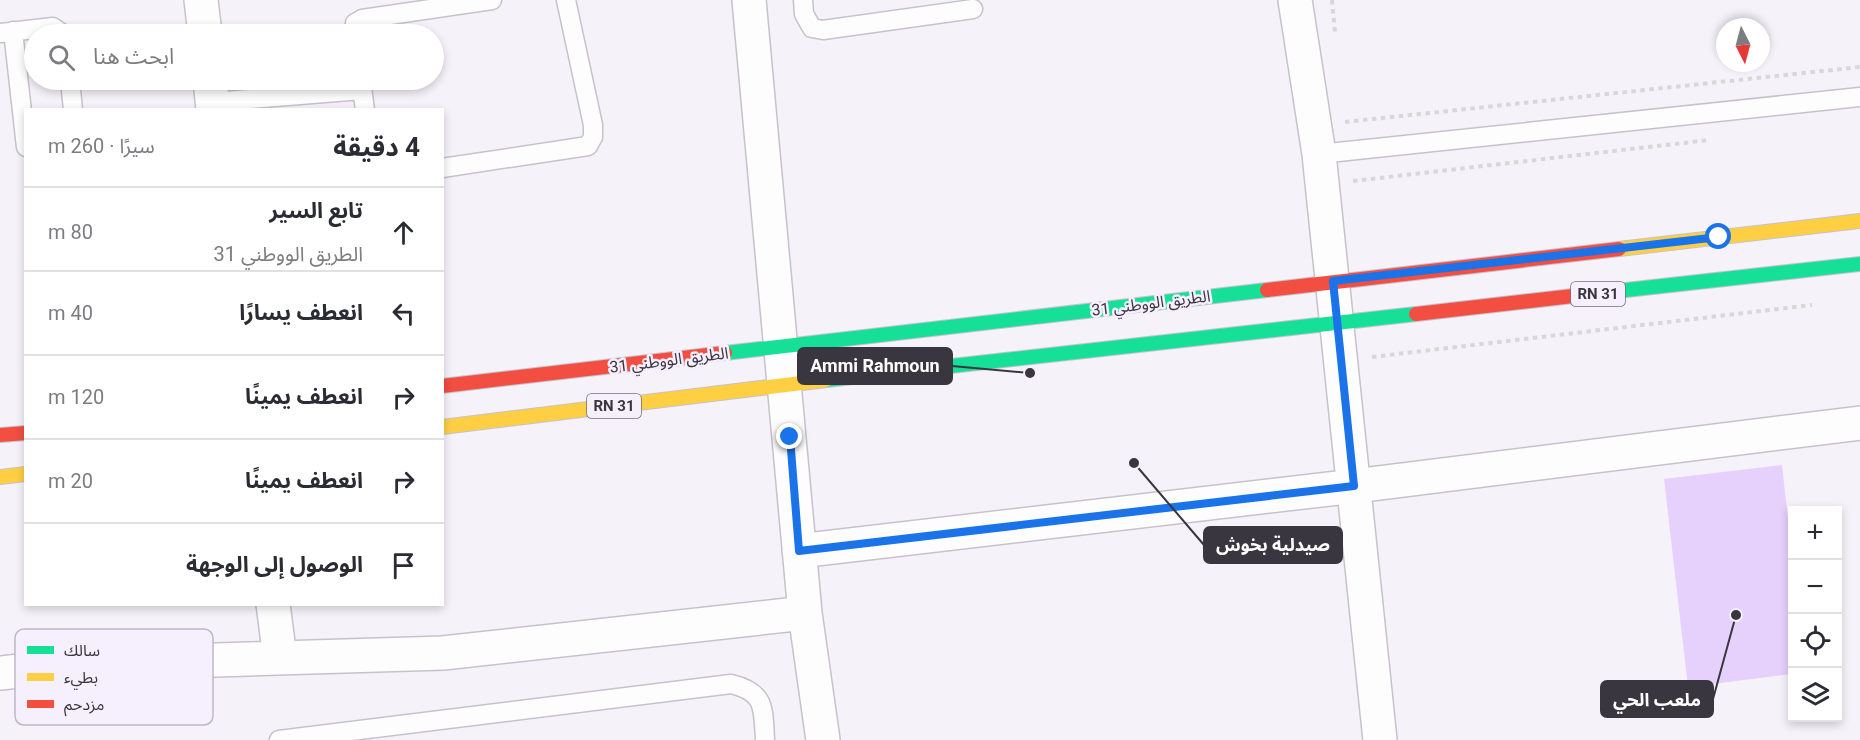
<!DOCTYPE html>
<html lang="ar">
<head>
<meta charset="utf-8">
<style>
	body { margin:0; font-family:Roboto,"Noto Sans Arabic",sans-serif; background:#f2f2f3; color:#2b2b33; direction:rtl }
	.controls { position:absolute; right:18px; bottom:18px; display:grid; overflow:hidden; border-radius:0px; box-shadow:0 3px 9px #0003 }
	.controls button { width:54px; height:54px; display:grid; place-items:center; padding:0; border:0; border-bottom:2px solid #e1e1e2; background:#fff; color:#2b2b33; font:30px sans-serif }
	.compass { position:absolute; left:1716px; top:18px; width:54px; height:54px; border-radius:50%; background:#fff; box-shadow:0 3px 9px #0003; rotate:174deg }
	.stop { position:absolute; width:18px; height:18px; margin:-14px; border:4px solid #1a73e8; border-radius:50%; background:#fff }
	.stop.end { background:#1a73e8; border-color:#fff; box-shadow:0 2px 6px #0008 }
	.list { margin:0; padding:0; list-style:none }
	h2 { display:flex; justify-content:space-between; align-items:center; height:78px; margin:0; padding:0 24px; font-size:26px }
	h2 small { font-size:20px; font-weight:400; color:#7c7c81 }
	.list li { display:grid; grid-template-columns:39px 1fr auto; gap:18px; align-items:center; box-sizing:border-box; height:84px; padding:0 24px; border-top:2px solid #e1e1e2 }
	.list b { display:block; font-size:22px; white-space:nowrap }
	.list p { margin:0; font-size:20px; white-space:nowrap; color:#7c7c81 }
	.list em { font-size:20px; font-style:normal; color:#7c7c81 }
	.icon { flex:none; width:33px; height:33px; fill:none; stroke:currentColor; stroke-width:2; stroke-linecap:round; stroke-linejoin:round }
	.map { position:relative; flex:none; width:1860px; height:740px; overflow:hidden; direction:ltr }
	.search { position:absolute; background:#fff; box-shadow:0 3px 9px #0003; left:24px; top:24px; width:420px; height:66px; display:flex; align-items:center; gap:15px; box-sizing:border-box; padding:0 21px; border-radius:33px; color:#7c7c81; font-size:22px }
	.panel { position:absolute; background:#fff; box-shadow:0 3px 9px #0003; left:24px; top:108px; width:420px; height:498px; border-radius:0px; direction:rtl }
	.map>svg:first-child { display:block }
</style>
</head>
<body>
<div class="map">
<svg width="1860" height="740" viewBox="0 0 1860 740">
	<rect width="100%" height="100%" fill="#f6f2fa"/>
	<path fill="#e6d0fc" d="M1782 465 1792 555V674L1688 687 1664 479Z"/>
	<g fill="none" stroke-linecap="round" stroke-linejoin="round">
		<defs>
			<path id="lane" d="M803 0 804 14 812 28 823 30 973 9
				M13 31 26 147
				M0 33 53 27 63 34
				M354 34 355 23 362 19 492 0
				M70 80 73 110
				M361 80 365 110
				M212 102 362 90
				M1319 154 1860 97
				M442 168 588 146 593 137V125L566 0
				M279 740 731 684C766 692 763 709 765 740"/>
			<path id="street" d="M201 0 205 34
				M749 0 805 613 823 740
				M1295 0 1319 154 1380 740
				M210 80 213 110
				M799 551 1355 486 1860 423
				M273 604 280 658
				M0 673 55 667 153 662 443 653 805 613"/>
			<path id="fast" d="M1599 293 1860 264
				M725 353 1267 290
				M826 380 1416 314"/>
			<path id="slow" d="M1619 249 1860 221
				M442 427 826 380
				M0 477 26 474"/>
			<path id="jam" d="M1267 290 1619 249
				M1416 314 1599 293
				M442 386 725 353
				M0 435 26 433"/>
		</defs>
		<use href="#lane" stroke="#c6c2cb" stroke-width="21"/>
		<use href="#street" stroke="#c6c2cb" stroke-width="36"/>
		<use href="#fast" stroke="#c6c2cb" stroke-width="16"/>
		<use href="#slow" stroke="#c6c2cb" stroke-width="16"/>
		<use href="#jam" stroke="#c6c2cb" stroke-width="16"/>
		<path stroke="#d8d7da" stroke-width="4" stroke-dasharray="4.5 4.5" stroke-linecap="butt" d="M1332 0 1335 32
			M1345 122 1860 67
			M1353 181 1709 140
			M1372 357 1812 305"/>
		<use href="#lane" stroke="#fefdfe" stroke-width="18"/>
		<use href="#street" stroke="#fefdfe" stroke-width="33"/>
		<use href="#fast" stroke="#16e098" stroke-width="14"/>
		<use href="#slow" stroke="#ffcf43" stroke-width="14"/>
		<use href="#jam" stroke="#f24e42" stroke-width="14"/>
	</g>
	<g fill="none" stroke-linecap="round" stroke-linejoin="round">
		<path stroke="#1a73e8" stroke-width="8" d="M790 437 799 551 1354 486 1333 281 1719 237"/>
	</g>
	<g text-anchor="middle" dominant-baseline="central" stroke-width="5" stroke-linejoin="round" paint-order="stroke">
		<g fill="#f6effe" stroke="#726e78" stroke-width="1.5">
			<rect x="1571" y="282" width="54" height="24" rx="4.5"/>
			<rect x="587" y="394" width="54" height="24" rx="4.5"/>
		</g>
		<g font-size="15" font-weight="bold" fill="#3a363f">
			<text x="1598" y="294">RN 31</text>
			<text x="614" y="406">RN 31</text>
		</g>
		<g font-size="16" fill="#3a363f" stroke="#f6effe">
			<text transform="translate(1151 303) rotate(-7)">الطريق الووطني 31</text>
			<text transform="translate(669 360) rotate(-7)">الطريق الووطني 31</text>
		</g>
	</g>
	<rect x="15" y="629" width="198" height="96" rx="9" fill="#f6effe" stroke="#beb8c5" stroke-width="1.5"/>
	<rect x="27" y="646" width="27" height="8" fill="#16e098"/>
	<rect x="27" y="673" width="27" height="8" fill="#ffcf43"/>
	<rect x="27" y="700" width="27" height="8" fill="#f24e42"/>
	<g font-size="16" fill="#3a363f">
		<text x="64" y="656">سالك</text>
		<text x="64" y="683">بطيء</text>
		<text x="64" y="710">مزدحم</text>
	</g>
	<path fill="none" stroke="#3a363f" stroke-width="2" d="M1030 373L952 366M1134 463L1204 545M1736 615L1713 699"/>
	<g fill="#3a363f" stroke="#f6effe" stroke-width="2">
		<circle cx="1030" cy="373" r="6"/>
		<circle cx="1134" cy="463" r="6"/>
		<circle cx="1736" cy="615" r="6"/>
	</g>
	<g fill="#3a363f" stroke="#3a363f" stroke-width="2">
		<rect x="798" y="348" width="154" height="36" rx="6"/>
		<rect x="1204" y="527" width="138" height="36" rx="6"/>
		<rect x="1601" y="681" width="112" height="36" rx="6"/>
	</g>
	<g font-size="18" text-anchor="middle" font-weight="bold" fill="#fff">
		<text x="875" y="372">Ammi Rahmoun</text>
		<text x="1273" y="551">صيدلية بخوش</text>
		<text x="1657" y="706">ملعب الحي</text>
	</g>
</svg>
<div class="controls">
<button>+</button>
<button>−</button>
<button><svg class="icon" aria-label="locate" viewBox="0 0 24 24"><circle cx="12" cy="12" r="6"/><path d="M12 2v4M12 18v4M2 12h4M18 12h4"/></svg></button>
<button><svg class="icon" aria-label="layers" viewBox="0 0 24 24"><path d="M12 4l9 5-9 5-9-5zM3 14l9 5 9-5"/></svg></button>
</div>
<svg class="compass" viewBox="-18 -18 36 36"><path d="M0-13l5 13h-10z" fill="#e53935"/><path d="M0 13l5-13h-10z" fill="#7c7c81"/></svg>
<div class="stop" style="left:1719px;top:237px"></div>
<div class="stop end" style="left:790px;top:437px"></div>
<div class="search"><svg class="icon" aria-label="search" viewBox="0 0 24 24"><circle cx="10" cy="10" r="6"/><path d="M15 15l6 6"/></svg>ابحث هنا</div>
<section class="panel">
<h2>4 دقيقة<small>سيرًا · 260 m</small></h2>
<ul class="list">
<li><svg class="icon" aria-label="ahead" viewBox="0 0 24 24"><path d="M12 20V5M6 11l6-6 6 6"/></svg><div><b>تابع السير</b><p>الطريق الووطني 31</p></div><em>80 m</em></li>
<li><svg class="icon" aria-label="left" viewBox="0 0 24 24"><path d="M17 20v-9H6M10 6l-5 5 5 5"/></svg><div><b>انعطف يسارًا</b></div><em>40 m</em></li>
<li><svg class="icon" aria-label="right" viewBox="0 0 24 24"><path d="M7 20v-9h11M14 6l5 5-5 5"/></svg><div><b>انعطف يمينًا</b></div><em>120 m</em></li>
<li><svg class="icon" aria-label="right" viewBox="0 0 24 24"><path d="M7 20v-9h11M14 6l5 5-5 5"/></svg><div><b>انعطف يمينًا</b></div><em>20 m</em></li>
<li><svg class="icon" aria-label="arrive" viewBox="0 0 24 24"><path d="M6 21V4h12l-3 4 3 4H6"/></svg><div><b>الوصول إلى الوجهة</b></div></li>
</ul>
</section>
</div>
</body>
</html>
